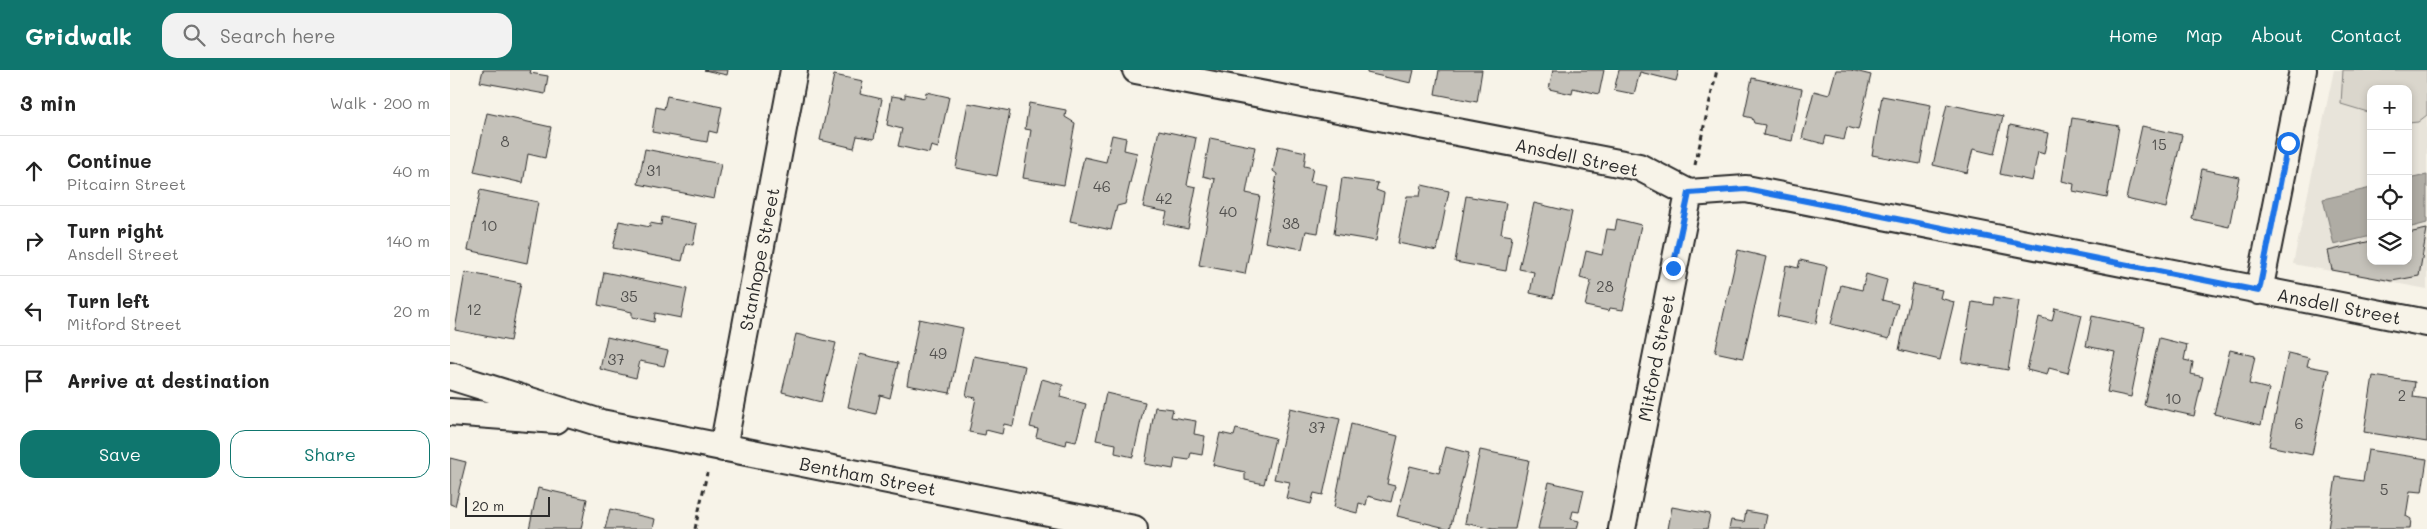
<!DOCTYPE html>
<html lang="en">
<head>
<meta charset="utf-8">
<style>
	body { margin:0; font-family:Mali,sans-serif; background:#f2f2f2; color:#222 }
	.controls { position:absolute; right:15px; top:15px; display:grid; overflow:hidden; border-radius:10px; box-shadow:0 2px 8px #0003 }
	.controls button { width:45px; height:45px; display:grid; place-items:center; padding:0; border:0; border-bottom:1px solid #e0e0e0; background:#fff; color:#222; font:25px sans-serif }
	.scale { position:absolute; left:15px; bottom:12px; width:85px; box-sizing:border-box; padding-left:5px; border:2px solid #2b2b2b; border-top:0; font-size:14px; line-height:18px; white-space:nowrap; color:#2b2b2b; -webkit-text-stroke:4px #f7f3e8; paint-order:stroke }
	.stop { position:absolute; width:15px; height:15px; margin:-11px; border:4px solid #1a73e8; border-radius:50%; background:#fff }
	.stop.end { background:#1a73e8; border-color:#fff; box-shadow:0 1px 5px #0008 }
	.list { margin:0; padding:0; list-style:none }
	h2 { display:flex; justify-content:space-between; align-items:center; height:65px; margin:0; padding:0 20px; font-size:21px }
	h2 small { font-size:16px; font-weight:400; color:#767676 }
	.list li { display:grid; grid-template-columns:32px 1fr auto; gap:15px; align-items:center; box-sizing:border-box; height:70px; padding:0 20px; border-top:1px solid #e0e0e0 }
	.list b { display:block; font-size:19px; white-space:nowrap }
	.list p { margin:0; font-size:16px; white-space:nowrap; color:#767676 }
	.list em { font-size:16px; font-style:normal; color:#767676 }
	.actions { display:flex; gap:10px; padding:15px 20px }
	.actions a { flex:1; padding:11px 0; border:1px solid #0f766e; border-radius:15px; text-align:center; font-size:18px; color:#0f766e }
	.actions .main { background:#0f766e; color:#fff }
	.icon { flex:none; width:28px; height:28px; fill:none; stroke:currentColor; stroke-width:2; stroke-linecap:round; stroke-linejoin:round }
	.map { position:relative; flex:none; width:1977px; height:459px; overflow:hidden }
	header { display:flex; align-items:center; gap:30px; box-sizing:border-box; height:70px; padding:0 25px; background:#0f766e; color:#fff }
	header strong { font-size:24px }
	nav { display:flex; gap:28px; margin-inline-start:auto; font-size:18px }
	.search { width:350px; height:45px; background:#f2f2f2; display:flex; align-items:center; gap:12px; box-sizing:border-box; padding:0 18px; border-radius:15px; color:#767676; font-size:19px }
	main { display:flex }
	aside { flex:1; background:#fff }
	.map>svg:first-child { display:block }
</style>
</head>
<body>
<header>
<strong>Gridwalk</strong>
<div class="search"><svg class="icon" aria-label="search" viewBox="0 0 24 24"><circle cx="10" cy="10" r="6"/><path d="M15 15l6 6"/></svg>Search here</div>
<nav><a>Home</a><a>Map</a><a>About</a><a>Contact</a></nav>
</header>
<main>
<aside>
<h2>3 min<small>Walk · 200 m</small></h2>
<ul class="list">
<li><svg class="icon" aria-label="ahead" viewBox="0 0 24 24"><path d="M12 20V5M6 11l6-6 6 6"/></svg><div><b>Continue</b><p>Pitcairn Street</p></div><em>40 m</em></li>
<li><svg class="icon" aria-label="right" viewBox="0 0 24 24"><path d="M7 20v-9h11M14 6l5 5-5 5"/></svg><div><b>Turn right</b><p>Ansdell Street</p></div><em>140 m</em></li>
<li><svg class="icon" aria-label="left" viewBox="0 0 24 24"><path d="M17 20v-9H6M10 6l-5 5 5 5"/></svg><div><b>Turn left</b><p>Mitford Street</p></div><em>20 m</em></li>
<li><svg class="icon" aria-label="arrive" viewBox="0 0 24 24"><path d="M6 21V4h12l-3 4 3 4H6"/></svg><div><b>Arrive at destination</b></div></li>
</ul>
<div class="actions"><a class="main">Save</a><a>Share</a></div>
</aside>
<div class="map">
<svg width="1977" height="459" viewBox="0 0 1977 459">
	<rect width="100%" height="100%" fill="#f7f3e8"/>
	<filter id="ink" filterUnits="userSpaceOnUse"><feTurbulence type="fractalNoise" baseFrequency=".02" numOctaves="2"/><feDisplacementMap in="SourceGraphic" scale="10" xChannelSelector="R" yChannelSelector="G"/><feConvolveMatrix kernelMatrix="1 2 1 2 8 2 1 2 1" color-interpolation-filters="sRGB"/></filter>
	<g filter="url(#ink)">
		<path fill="#e8e4da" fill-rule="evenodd" d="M1884 0H1977V219L1843 194ZM1921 19H1958V191H1921Z"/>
		<path fill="#dad6cc" stroke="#82807c" d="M1893 0H1977V45L1968 52 1958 53V19H1921V43L1891 34Z"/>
		<path fill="#afaca4" stroke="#7a7874" d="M1977 105V153L1958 158V109Z
			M1921 118V166L1884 175 1873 129Z"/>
		<path fill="#c4c1b9" stroke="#2b2b2b" d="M33 0H81L80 3 98 6 95 24 30 12Z
			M254 0H278L277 5Z
			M917 0H964L961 13 917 3Z
			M989 0H1032L1027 32 985 24Z
			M1103 0H1154L1149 24 1123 18 1122 24 1099 19Z
			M1169 0H1229L1226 11 1190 2 1184 24 1164 20Z
			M1386 0H1401L1421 5 1408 60 1397 57 1394 70 1376 66 1374 74 1352 68 1364 21 1379 25Z
			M384 5 413 11 410 24 432 29 424 69 407 66 404 78 370 70Z
			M1302 8 1352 19 1342 71 1313 65 1315 55 1304 53 1302 48 1294 46Z
			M476 22 499 27 488 78 481 76 479 83 448 76 452 59 437 55 442 26 455 28V24L475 28Z
			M217 26 272 37 267 63 259 61 257 72 202 62 206 37 214 39Z
			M1432 26 1481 35 1470 94 1422 85Z
			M518 33 560 41 547 106 506 98Z
			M579 33 616 40 615 47 625 53 614 115 573 108 581 60 575 59Z
			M1497 34 1553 46 1544 84 1523 79 1517 103 1483 95Z
			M37 43 101 57 95 88 78 84 73 113 24 102Z
			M1622 48 1669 56 1657 128 1623 121 1624 114 1612 111Z
			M1560 55 1598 63 1594 84 1588 82 1582 111 1550 104Z
			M1692 56 1732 65 1716 138 1676 129Z
			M709 60 746 68 737 115 746 117 738 159 714 154 717 142 693 137Z
			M662 65 676 68 674 80 687 83 675 134 667 136 661 160 620 151 634 87 656 92Z
			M760 68 805 77 796 123 810 126 795 204 749 195 765 109 753 106Z
			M828 76 856 82 854 96 863 98 860 112 877 115 868 163 856 161 852 179 815 172 827 104 823 101Z
			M195 79 271 94 264 129 188 114Z
			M1752 99 1789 107 1779 157 1742 149Z
			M892 108 928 113 926 120 934 123 926 171 884 164Z
			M972 115 999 121 987 181 948 173 957 126H970Z
			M30 120 88 132 77 193 18 180Z
			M1016 126 1056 133 1051 164 1062 166 1056 201 1005 192Z
			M1084 133 1122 142 1103 228 1080 223 1084 202 1069 199Z
			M212 147 247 154 243 175 236 174 232 191 163 178 169 151 200 157V153L211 155Z
			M1167 149 1191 155 1173 240 1160 238 1159 241 1135 236 1141 211 1130 208 1136 181 1152 185 1157 159 1165 160Z
			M1977 159 1969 206 1942 211 1882 200 1878 181 1921 171V191H1958V163Z
			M1288 180 1316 187 1293 288 1265 282Z
			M1350 190 1377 196 1366 254 1327 246 1336 195 1348 198Z
			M15 202 71 213 60 271 5 260Z
			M154 202 237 219 231 248 205 243 204 252 182 247V242L148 235Z
			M1416 204 1437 210 1432 230 1448 234 1439 269 1381 254 1391 215 1412 220Z
			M1463 214 1492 220 1490 228 1504 232 1490 290 1449 280Z
			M1544 227 1569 231 1558 300 1512 292 1522 232 1543 235Z
			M1605 238 1632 245 1618 303 1599 298 1597 305 1577 300 1589 247 1602 251Z
			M1642 246 1695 257 1681 327 1657 322 1665 282 1636 276Z
			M469 249 513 258 500 323 457 315Z
			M346 264 386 273 371 332 332 322Z
			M157 267 218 281 214 296 190 291 186 308 150 299Z
			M1709 268 1737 275 1734 290 1743 292 1741 304 1753 307 1744 346 1694 335Z
			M1780 280 1805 286 1799 314 1819 319 1811 355 1764 344Z
			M1838 283 1859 288 1857 296 1879 300 1862 385 1819 376Z
			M410 284 448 293 440 328 430 325 426 344 398 337Z
			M524 286 575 296 563 356 554 354 552 364 536 360 535 365 519 362 526 328 516 326Z
			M1923 306 1965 312 1963 327 1977 329V372L1914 362Z
			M592 309 613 315 610 327 636 334 626 372 617 370 616 375 586 367 588 359 580 357Z
			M656 323 695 332 683 387 665 383 666 374 646 370Z
			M705 337 723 339 721 347 746 351 744 364 755 366 752 385 741 383 739 390 725 388 723 399 695 394Z
			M840 338 890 349 873 425 864 423 861 434 836 428 840 412 824 409Z
			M901 354 948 366 937 414 945 416 941 432 918 426 916 435 909 433 907 443 884 437Z
			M786 359 825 368 814 414 795 410V402L763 395 770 363 784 366Z
			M996 377 1019 383 1000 459 947 446 960 396 989 403Z
			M1030 380 1079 390 1065 459H1043L1015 453Z
			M1918 380 1977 389 1972 422 1960 421 1956 446 1961 449 1960 459H1878L1886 407 1913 411Z
			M0 388 16 392 5 436 0 434Z
			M1099 412 1134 420 1129 442 1123 441 1121 449 1129 451 1127 459H1088Z
			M88 418 137 429 131 459H79Z
			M1222 437 1260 444 1257 459H1218Z
			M160 439 205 449 203 459H155Z
			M1296 441 1317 445 1314 459H1279L1281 450 1294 452Z"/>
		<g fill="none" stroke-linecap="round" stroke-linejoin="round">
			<defs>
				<path id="street" d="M686 0 1189 97 1239 123 1296 119 1977 253
					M1809 221 1853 0
					M0 306 151 353 684 459
					M0 342 106 350
					M273 378 344 0
					M1172 459 1239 123"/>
			</defs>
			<use href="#street" stroke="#2b2b2b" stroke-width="30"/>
			<path stroke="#2b2b2b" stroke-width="3" stroke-dasharray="5 4" stroke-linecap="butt" d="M1245 95 1267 0
				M245 459 257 403"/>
			<use href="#street" stroke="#f7f3e8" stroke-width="26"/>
		</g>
	</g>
	<g fill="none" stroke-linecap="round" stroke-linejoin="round" filter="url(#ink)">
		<path stroke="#1a73e8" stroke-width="6" d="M1223 198 1239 123 1296 119 1809 221 1838 73"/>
	</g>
	<g text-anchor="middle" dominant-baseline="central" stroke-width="4.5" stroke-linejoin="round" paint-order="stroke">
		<g font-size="15" fill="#51504e">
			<text x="55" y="71">8</text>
			<text x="1709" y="74">15</text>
			<text x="204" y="100">31</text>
			<text x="652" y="116">46</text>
			<text x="714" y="128">42</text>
			<text x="778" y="141">40</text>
			<text x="841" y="153">38</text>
			<text x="39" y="155">10</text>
			<text x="1155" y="216">28</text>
			<text x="179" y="226">35</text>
			<text x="24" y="239">12</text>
			<text x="488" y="283">49</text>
			<text x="166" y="289">37</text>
			<text x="1952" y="325">2</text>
			<text x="1723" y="328">10</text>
			<text x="1849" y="353">6</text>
			<text x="867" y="357">37</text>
			<text x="1934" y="419">5</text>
		</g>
		<g font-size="18" fill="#2b2b2b" stroke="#f7f3e8">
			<text transform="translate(1127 87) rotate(12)">Ansdell Street</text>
			<text transform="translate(309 189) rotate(-79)">Stanhope Street</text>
			<text transform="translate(1889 236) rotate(11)">Ansdell Street</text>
			<text transform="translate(1206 288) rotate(-79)">Mitford Street</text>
			<text transform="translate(418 406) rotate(11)">Bentham Street</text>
		</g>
	</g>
</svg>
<div class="controls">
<button>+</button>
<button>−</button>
<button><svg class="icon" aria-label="locate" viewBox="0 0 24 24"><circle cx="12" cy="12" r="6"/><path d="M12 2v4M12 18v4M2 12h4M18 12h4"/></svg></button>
<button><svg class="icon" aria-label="layers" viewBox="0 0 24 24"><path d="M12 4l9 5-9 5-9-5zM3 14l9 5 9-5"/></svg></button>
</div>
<div class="scale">20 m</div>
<div class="stop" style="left:1838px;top:73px"></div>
<div class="stop end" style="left:1223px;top:198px"></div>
</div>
</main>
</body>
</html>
